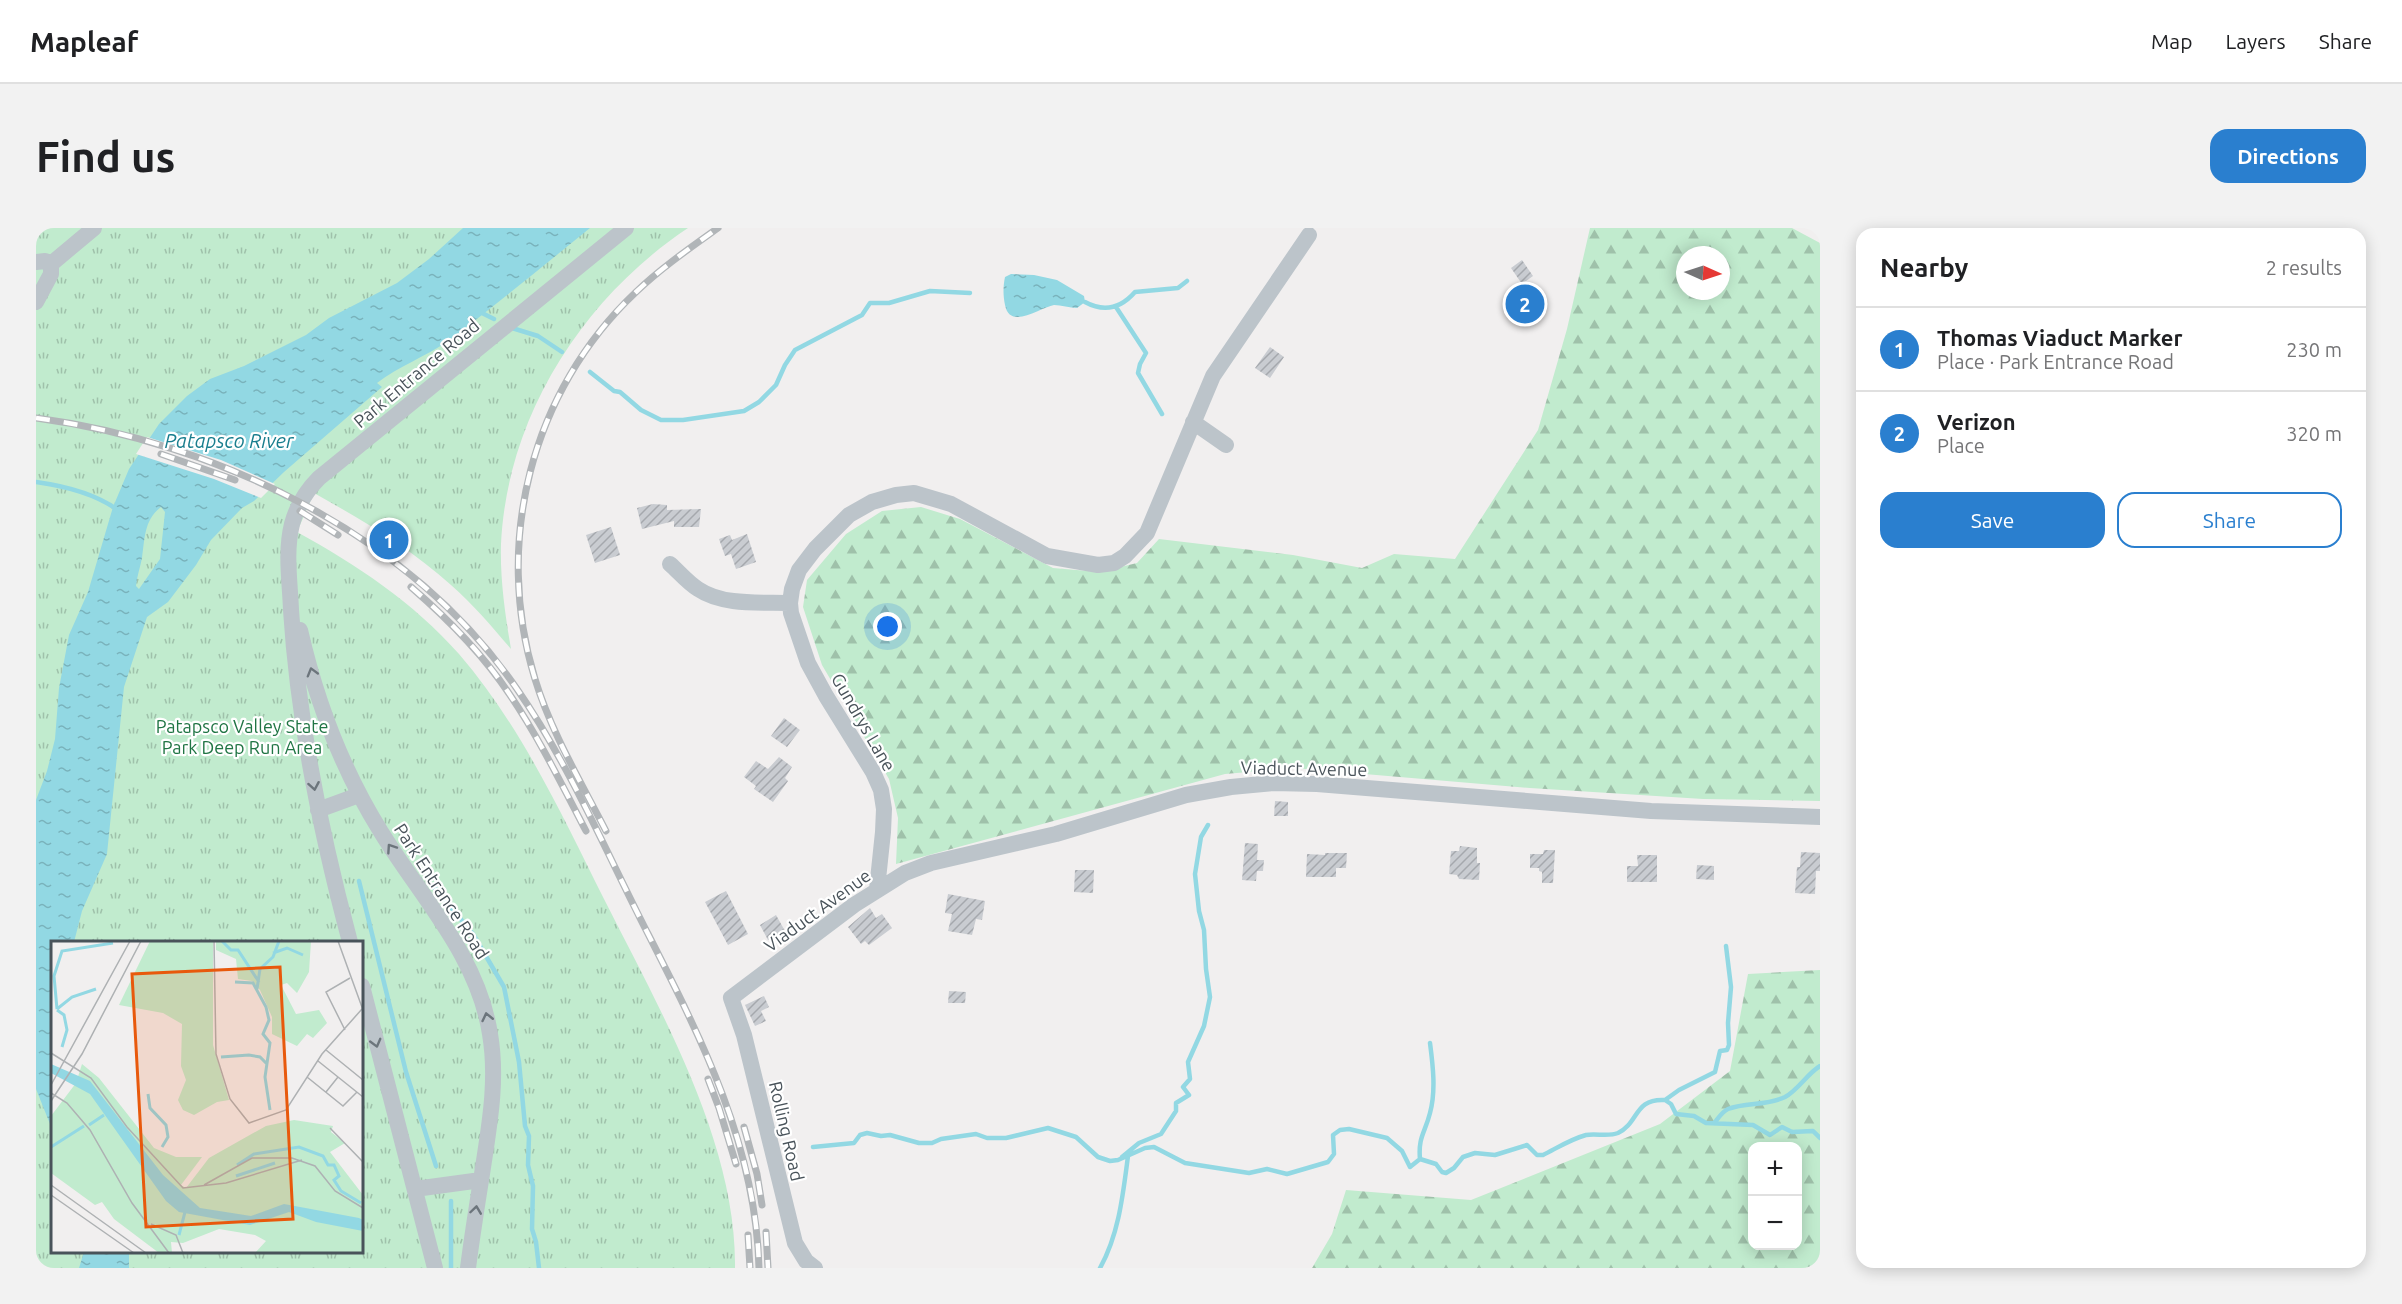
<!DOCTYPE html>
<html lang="en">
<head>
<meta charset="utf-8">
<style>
	body { margin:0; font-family:Ubuntu,sans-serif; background:#f2f2f2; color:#202124 }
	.controls { position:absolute; right:18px; bottom:18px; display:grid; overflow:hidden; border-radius:12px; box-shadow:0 3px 15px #0003 }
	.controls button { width:54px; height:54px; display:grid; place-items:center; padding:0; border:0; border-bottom:2px solid #e0e0e0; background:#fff; color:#202124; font:30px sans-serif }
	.compass { position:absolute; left:1640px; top:18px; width:54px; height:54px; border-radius:50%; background:#fff; box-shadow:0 3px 15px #0003; rotate:93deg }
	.you { position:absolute; left:852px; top:399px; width:21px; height:21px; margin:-15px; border:4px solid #fff; border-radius:50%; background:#1a73e8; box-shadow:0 0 0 9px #1a73e833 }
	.badge { display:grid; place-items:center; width:39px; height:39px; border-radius:50%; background:#2a7fcf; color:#fff; font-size:20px; font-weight:700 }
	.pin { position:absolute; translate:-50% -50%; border:3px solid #fff; box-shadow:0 2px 6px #0006 }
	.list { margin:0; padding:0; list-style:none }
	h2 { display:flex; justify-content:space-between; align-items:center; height:78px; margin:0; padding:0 24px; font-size:26px }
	h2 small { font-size:20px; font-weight:400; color:#757577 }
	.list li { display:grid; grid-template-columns:39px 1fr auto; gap:18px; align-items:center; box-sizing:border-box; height:84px; padding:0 24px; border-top:2px solid #e0e0e0 }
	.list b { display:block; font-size:22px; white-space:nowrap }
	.list p { margin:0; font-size:20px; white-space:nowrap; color:#757577 }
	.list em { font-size:20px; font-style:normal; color:#757577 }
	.actions { display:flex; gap:12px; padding:18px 24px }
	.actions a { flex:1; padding:14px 0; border:2px solid #2a7fcf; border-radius:18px; text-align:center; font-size:21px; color:#2a7fcf }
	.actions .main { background:#2a7fcf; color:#fff }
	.map { position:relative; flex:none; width:1784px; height:1040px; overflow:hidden; border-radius:18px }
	header { display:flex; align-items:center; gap:36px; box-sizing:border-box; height:84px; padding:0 30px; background:#fff; border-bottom:2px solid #e0e0e0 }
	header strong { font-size:28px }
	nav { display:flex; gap:33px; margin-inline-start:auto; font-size:21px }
	.intro { display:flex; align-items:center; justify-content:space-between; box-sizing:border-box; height:144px; padding:0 36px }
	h1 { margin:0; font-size:42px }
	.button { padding:15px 27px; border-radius:18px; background:#2a7fcf; color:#fff; font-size:21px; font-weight:700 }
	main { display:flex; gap:36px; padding:0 36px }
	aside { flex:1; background:#fff; border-radius:18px; box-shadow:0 3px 15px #0003 }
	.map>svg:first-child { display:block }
</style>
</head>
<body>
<header>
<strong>Mapleaf</strong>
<nav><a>Map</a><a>Layers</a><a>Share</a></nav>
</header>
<div class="intro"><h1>Find us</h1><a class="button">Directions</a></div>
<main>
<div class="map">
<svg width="1784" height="1040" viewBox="0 0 1784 1040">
	<defs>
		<pattern id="forest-firs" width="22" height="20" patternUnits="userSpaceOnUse" patternTransform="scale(1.5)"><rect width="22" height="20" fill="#c1ebce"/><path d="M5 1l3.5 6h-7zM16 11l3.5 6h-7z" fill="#9fc1aa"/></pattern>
		<pattern id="park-tufts" width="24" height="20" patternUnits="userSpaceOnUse" patternTransform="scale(1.5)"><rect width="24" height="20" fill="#c1ebce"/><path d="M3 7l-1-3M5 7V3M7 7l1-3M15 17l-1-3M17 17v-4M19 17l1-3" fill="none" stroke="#9fc1aa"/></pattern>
		<pattern id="water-ripples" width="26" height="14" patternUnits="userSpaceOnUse" patternTransform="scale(1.5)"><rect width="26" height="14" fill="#92d8e3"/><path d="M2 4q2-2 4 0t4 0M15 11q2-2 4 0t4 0" fill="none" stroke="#79b2bb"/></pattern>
		<pattern id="building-hatch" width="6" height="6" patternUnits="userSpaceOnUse" patternTransform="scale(1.5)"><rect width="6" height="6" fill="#c9ccd1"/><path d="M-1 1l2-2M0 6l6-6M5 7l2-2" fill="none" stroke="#a5a8ad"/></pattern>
	</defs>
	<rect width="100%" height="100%" fill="#f1efef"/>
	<path fill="url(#forest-firs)" fill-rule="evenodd" d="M1554 0H1756L1784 15V573L1667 571 1494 560 1258 540 1189 546 860 636 862 590 853 551 786 437 767 379 771 352 810 306 846 283 885 279 924 291 1017 340 1064 344 1101 335 1123 311 1257 327 1326 340 1358 326 1419 331 1502 202 1531 101ZM1649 27H1685V63H1649Z
		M1784 742V1040H1276L1296 1006 1310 962 1435 972 1624 896 1694 843 1712 746ZM1716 918H1762V1018H1716Z"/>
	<path fill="url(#park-tufts)" fill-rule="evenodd" d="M0 0H652C547 70 471 188 465 316 464 351 469 386 475 421 456 399 437 376 415 357 374 320 326 292 278 265L261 304C321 337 377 374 423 426 485 498 526 587 568 671 623 780 701 915 699 1040H0ZM16 714H326V1024H16Z"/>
	<path fill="url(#water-ripples)" fill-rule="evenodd" d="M427 0H554C507 38 460 77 412 113 389 129 363 138 341 155L346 159 248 244 218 273 206 280 175 312 160 337 132 374 111 389 88 459 71 626 46 683 38 714H16V901L0 861V572L11 543 19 511 23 460 33 407 52 364 77 279 93 241 123 196 151 168 174 151 208 138 270 107 293 90 361 55 393 31ZM125 279 129 284 124 331 103 361 100 358C101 348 104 340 106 330 109 310 108 292 125 279Z
		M975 46 998 47 1021 52 1048 68 1049 74 1041 80C1034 80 1025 77 1018 77 1005 79 974 103 969 77 967 68 967 58 969 49Z
		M48 1024H93V1040H43Z"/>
	<path fill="#f1efef" d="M111 209 185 232 239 256 225 270 178 251 100 226Z"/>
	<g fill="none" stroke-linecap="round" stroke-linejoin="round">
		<path stroke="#92d8e3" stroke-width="4.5" d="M1049 74C1069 85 1085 80 1099 64L1142 60 1151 53
			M1080 79 1110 125 1104 136 1102 145 1126 186
			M442 83 458 91
			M476 100 502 108 526 124
			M554 144 578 163 584 164 605 182 625 192H647L708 183 723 174 740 157 749 137 759 122 826 87 834 75H853L894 63 934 65
			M0 254C29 258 58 265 82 282
			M323 653 370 844 400 938
			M398 659 437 706 468 759 483 834 489 898 493 908 492 937 497 958 496 1001 500 1014 503 1040
			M1629 872 1635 876 1640 886 1658 888 1670 895 1717 897 1734 907 1746 899 1756 904 1777 903 1784 910
			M1679 894C1683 889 1687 883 1692 881 1710 874 1731 878 1749 869 1762 862 1771 846 1784 838
			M777 919 818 915 824 907 831 905 845 908 854 907 883 915H896L905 911 940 906 951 910H970L1012 900 1040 909 1062 929 1074 933 1082 932 1109 920 1118 919 1149 935 1213 945 1231 941 1251 946 1292 934 1298 926 1297 907 1304 902 1313 901 1351 910 1366 923 1374 939 1384 931
			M1086 929 1103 915 1125 906 1140 883V875L1153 867 1147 859 1154 851 1152 834 1168 798 1174 769 1170 741 1168 702 1163 683 1159 646 1165 609 1172 597
			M1384 931 1400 936 1406 944 1410 945 1418 940 1427 929 1439 925 1459 927 1491 917 1501 927H1507C1521 920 1535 911 1550 907 1560 905 1572 909 1582 905 1603 895 1598 870 1629 872L1643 862 1679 844 1684 823 1691 822 1693 817 1692 795 1695 759 1690 718
			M1384 931C1382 909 1389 905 1394 885 1400 863 1397 838 1394 815
			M415 1040V973
			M1064 1040C1083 1006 1087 966 1092 928"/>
	</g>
	<path fill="url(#building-hatch)" d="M1486 32 1497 48 1486 56 1475 40Z
		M1234 119 1248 129 1234 150 1219 140Z
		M617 276 631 277V282L665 281 663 299H638V293L606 301 601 280Z
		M575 299 584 327 559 335 550 307Z
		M711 306 720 334 700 341 695 326 689 328 683 311 694 307 696 312Z
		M748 490 764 502 751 519 735 508Z
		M743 529 756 539 749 550 752 553 737 574 718 561 720 558 708 549 720 533 732 541Z
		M1239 573 1252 574V588H1238Z
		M1209 615 1222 616 1221 632H1228L1227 643H1221L1220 653 1206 652Z
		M1424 618 1441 620V635H1444L1443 652 1423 651 1421 647 1413 646 1415 623H1423Z
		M1508 622H1519L1517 655H1506V644L1503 643V640H1494V626H1507Z
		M1765 624 1784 625V643H1780L1779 666 1759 665 1761 639H1764Z
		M1289 625H1311L1310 640H1300V649H1270L1271 626 1289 627Z
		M1601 627H1621V654H1591V638H1602Z
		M1661 637 1678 638V652L1660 651Z
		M1039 642H1058L1057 665 1038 664Z
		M690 663 712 706 692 717 669 674Z
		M912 666 949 673 946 692 940 691 936 707 912 703 916 686 909 685Z
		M834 680 840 690 846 686 856 700 833 717 829 713 825 716 812 699Z
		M740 687 749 703 732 712 724 697Z
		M913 763 930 764 929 775H912Z
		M728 768 733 779 725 783 730 793 719 798 709 777Z"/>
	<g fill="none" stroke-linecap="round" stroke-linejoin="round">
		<path stroke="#bcc4ca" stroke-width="16" d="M0 34 9 33 15 36
			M15 36 58 0
			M0 74 15 46V36
			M1157 194 1190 217
			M634 336C643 344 652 355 662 361 687 378 725 374 754 375
			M264 402C280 472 307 543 345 604 385 669 442 728 454 806 462 853 453 899 446 946 441 977 436 1009 432 1040
			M282 582 323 567
			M841 661 847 604 848 581 845 562 837 544 790 468 772 435 755 385 754 375 756 361 763 342 779 321 813 287 836 274 860 267 878 265 915 276 1011 328 1062 337 1078 335 1089 328 1111 305 1177 148 1273 7
			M314 714C285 606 262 495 255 382 254 354 249 324 256 296 261 277 270 263 283 250L590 0
			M326 758 399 1040
			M379 961 445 952
			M779 1040 770 1033 759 1015 708 807 695 770 818 677 869 645 895 635 1020 606 1150 567 1195 559 1237 555 1281 556 1615 583 1784 589"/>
		<defs>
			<path id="rail" d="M0 190C181 214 375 307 481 461 531 533 569 621 609 700 664 808 720 916 723 1040
				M125 226 199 252
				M264 283 302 307
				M375 359C412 391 447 426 474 467 503 510 526 557 550 603
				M570 603C545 554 515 504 499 451 457 314 495 163 600 64 625 40 654 20 682 0
				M672 851 683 880 700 936
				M708 899 721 946 726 977
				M730 1004 732 1040
				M712 1007 714 1040"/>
		</defs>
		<use href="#rail" stroke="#b1b5b8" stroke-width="7"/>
		<use href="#rail" stroke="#fff" stroke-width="4.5" stroke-dasharray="14" stroke-linecap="butt"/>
	</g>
	<defs><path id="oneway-chevron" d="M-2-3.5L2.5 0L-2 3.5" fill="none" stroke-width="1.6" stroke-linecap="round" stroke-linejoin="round" transform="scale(1.5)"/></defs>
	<g stroke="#6c757c">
		<use href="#oneway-chevron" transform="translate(276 444) rotate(-106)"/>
		<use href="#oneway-chevron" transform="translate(278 558) rotate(80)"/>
		<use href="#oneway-chevron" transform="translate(355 620) rotate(-124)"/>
		<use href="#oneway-chevron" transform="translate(451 789) rotate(-103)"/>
		<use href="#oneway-chevron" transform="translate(340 815) rotate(75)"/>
		<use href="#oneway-chevron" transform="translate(440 982) rotate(-82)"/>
	</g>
	<g text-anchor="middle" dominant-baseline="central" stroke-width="4.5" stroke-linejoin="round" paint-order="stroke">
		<g font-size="18" fill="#49535a" stroke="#fff">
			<text transform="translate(380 145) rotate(-40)">Park Entrance Road</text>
			<text transform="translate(828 494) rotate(60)">Gundrys Lane</text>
			<text transform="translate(1268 540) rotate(1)">Viaduct Avenue</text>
			<text transform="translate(406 663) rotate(57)">Park Entrance Road</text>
			<text transform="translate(781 682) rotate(-36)">Viaduct Avenue</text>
			<text transform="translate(751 903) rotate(77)">Rolling Road</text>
		</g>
		<g font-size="18" fill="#207544" stroke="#fff">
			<text x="206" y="498">Patapsco Valley State<tspan x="206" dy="21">Park Deep Run Area</tspan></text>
		</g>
		<g font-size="20" font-style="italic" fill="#197e8e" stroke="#fff">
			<text x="193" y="212">Patapsco River</text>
		</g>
	</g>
	<g transform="translate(15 713)">
		<rect width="312" height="312" fill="#f1efef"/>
		<path d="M99 0H162V104L178 159 166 161 143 174 132 169 127 159 135 139 130 125 131 83 112 72 68 64ZM165 0H260L258 31 246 52 236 42 230 44 245 73 268 69 276 82 262 97 256 93 246 105 221 93V76L209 49 201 40 187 38 185 18 165 9Z" fill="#c1ebce"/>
		<path d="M31 123 48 137 103 207 125 216H151L130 244 135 247 158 217 215 185 243 179 282 185 280 191 294 202 279 211 312 254V312H204L215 300 204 294 168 288 132 302 120 301 121 312H108L63 278 51 261 44 264 0 232V175L25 142Z" fill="#c1ebce"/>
		<path d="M0 123 39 140 112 234 149 267 200 275 233 263 308 277 312 279V290L265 281 238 271 199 284 128 271 115 260 39 153 0 132Z" fill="#92d8e3"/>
		<path fill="none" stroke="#92d8e3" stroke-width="3" d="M171 0 180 9H187L208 41M222 12 236 7 252 14M184 41 202 42 215 66 218 79 212 93 219 102 214 136 219 169M206 48 209 28 222 16 228 0M6 68 3 35 11 10 62 2M6 68 21 56 45 48M6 69 13 74 16 89 11 106M170 116 198 114 209 116 216 123M97 153 99 167 115 184 117 196 111 206M38 184 53 174M0 206 33 185M186 224 203 213 248 206 272 215 277 224H283L288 235 283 239 290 250 310 262M185 235 224 222M128 294 134 271"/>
		<path fill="none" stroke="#aeb1b3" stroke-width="1.5" d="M163 0 165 113 179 158 198 182 235 169 271 113 311 68M287 0 312 69M294 89 275 51 299 37M275 109 312 139M0 112 40 137 76 186 132 247 175 242 251 219M267 120 312 156M256 136 292 165 306 151M0 144 79 0M275 151 287 136M0 152 16 162 39 189 81 262 118 312M0 160 31 113 90 0M279 187 312 221M0 244 95 312M153 244 201 217H241L264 225 284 250 312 267M0 254 83 312M100 283 125 294 132 312"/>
		<path fill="#e8590c" fill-opacity="0.15" stroke="#e8590c" stroke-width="3" d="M229 26 242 278 95 286 81 33Z"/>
		<rect width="312" height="312" fill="none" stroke="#49535a" stroke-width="3"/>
	</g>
</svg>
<div class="controls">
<button>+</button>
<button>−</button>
</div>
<svg class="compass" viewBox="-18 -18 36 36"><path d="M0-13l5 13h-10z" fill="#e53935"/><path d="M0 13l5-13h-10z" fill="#757577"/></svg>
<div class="you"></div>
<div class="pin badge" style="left:353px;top:312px">1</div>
<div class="pin badge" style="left:1489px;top:76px">2</div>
</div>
<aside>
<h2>Nearby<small>2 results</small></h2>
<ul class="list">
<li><span class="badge">1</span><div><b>Thomas Viaduct Marker</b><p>Place · Park Entrance Road</p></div><em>230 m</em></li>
<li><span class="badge">2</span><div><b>Verizon</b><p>Place</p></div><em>320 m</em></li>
</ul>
<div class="actions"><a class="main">Save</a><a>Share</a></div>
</aside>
</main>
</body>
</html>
